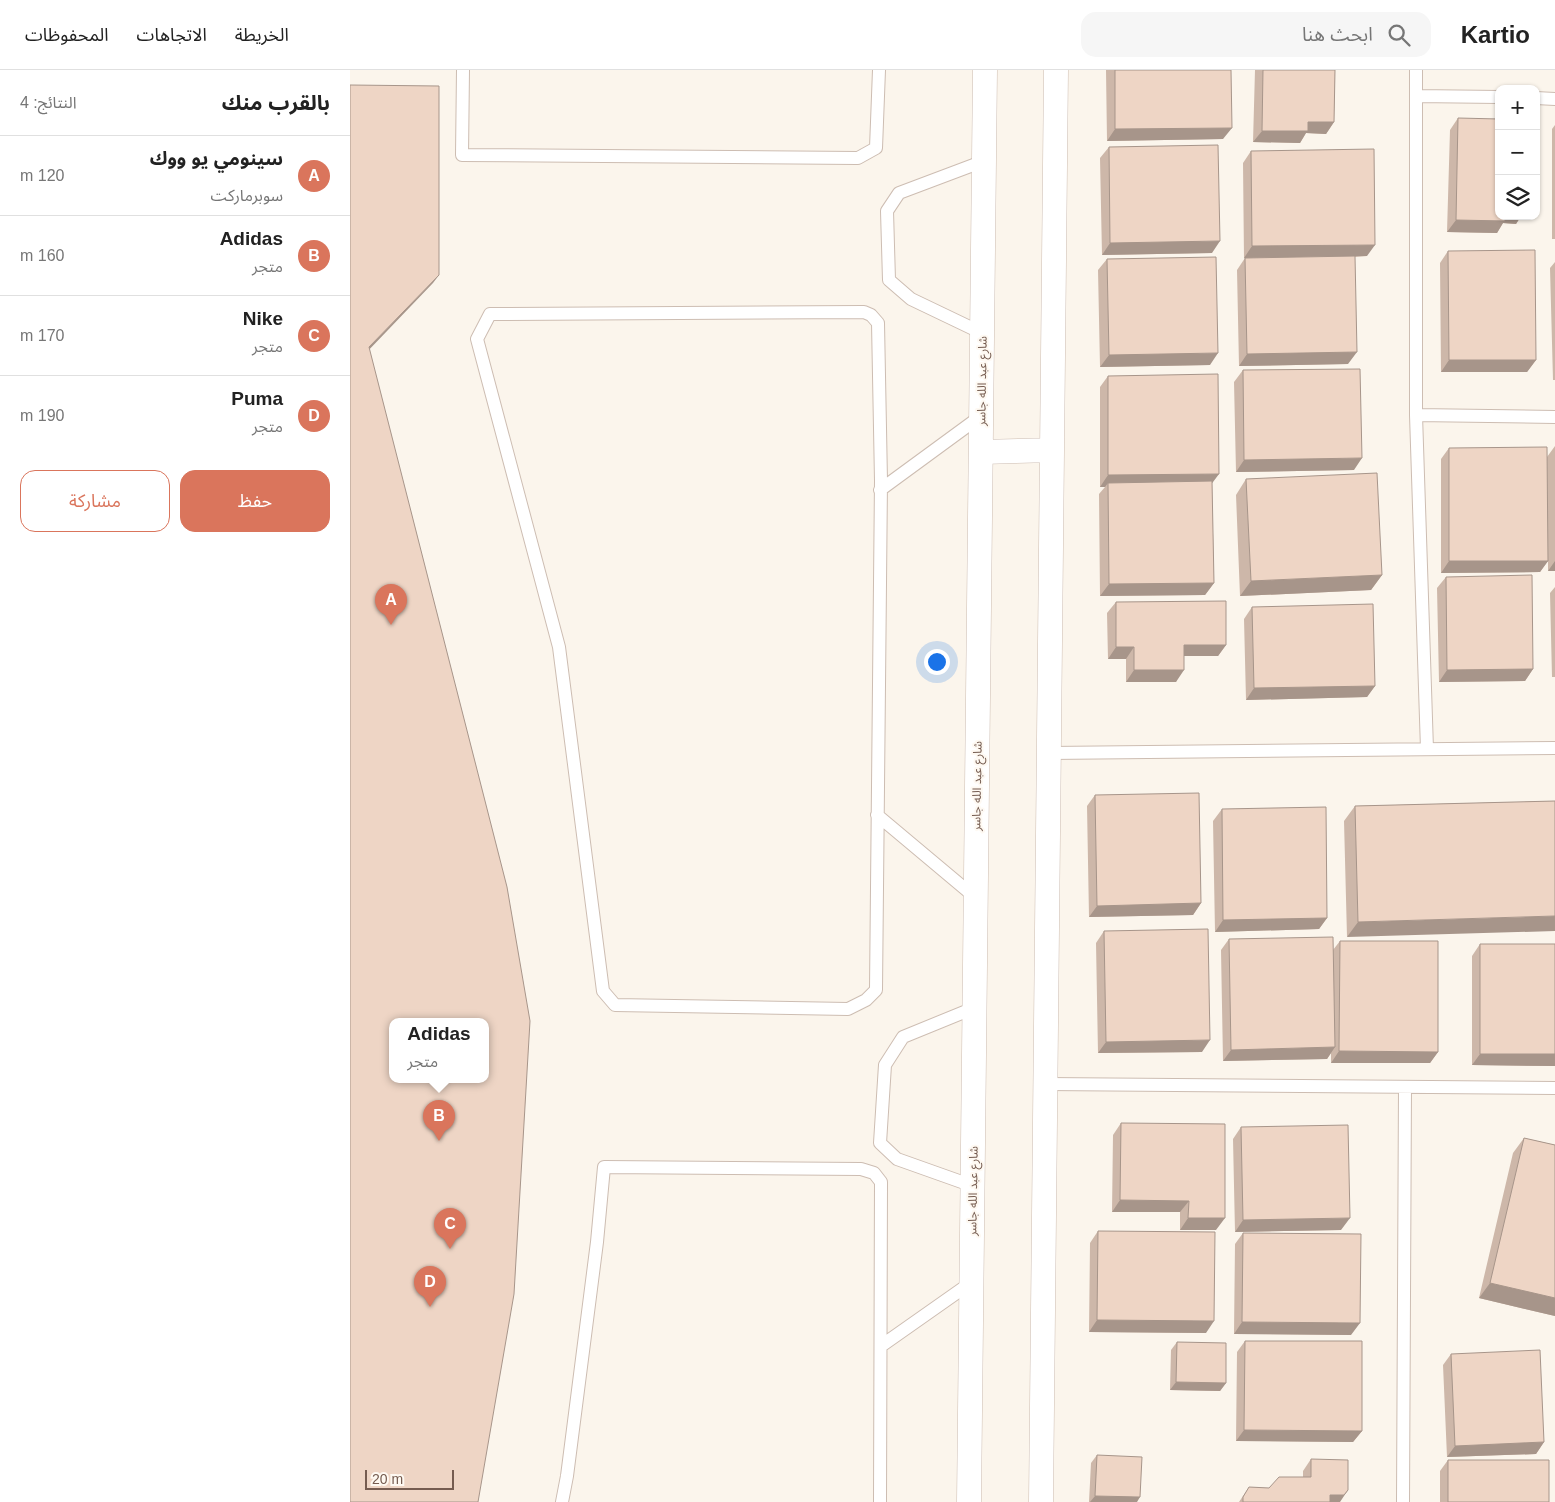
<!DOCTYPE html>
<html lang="ar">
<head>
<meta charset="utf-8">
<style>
	body { margin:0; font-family:Arial,"Noto Sans Arabic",sans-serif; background:#f6f6f6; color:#222; direction:rtl }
	.controls { position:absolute; right:15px; top:15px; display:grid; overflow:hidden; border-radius:10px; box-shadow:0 1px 4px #0004 }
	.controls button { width:45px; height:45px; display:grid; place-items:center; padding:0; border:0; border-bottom:1px solid #e0e0e0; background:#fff; color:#222; font:25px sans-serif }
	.scale { position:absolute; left:15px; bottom:12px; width:89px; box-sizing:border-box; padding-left:5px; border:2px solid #755c50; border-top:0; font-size:14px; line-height:18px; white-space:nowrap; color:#755c50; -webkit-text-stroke:4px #fef9f2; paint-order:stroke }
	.you { position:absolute; left:586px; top:591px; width:18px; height:18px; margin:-12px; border:4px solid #fff; border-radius:50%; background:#1a73e8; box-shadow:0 0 0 8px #1a73e833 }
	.badge { display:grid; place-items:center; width:32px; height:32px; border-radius:50%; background:#da755c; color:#fff; font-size:16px; font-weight:700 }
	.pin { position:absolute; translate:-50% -41px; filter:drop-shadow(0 1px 2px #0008) }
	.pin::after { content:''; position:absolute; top:26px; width:18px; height:15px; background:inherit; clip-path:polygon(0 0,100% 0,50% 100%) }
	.popup { position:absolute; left:39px; top:948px; width:100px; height:65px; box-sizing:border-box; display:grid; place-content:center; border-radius:10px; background:#fff; filter:drop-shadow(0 1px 4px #0005); font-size:16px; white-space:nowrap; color:#767676 }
	.popup b { font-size:19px; color:#222 }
	.popup::after { content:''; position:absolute; left:50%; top:100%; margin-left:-10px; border:10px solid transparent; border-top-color:#fff }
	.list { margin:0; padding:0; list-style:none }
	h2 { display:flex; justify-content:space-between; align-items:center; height:65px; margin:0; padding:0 20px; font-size:21px }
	h2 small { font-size:16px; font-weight:400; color:#767676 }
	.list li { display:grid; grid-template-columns:32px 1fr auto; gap:15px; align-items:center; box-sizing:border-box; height:80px; padding:0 20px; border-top:1px solid #e0e0e0 }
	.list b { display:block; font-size:19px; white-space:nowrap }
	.list p { margin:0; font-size:16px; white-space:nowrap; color:#767676 }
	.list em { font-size:16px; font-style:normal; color:#767676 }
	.actions { display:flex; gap:10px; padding:15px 20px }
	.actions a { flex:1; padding:11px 0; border:1px solid #da755c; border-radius:15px; text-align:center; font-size:18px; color:#da755c }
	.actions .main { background:#da755c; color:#fff }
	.icon { flex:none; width:28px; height:28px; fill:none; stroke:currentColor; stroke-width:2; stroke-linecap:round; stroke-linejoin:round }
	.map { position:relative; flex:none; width:1205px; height:1432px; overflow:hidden; direction:ltr }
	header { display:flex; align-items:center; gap:30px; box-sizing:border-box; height:70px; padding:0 25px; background:#fff; border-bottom:1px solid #e0e0e0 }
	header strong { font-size:24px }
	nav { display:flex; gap:28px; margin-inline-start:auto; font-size:18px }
	.search { width:350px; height:45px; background:#f6f6f6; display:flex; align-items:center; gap:12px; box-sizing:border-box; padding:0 18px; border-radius:15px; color:#767676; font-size:19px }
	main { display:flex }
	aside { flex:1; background:#fff }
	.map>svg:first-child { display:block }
</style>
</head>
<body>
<header>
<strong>Kartio</strong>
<div class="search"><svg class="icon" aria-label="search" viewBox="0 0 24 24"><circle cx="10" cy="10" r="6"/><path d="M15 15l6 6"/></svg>ابحث هنا</div>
<nav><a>الخريطة</a><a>الاتجاهات</a><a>المحفوظات</a></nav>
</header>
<main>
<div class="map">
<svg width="1205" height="1432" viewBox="0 0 1205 1432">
	<rect width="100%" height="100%" fill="#fbf5ec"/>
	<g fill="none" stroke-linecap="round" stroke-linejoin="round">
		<defs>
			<path id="service" d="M113 0 112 85 508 88 526 78 529 0
				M1066 0V345L1077 679
				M1066 26 1149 27
				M1186 28 1205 29
				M514 242 521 245 528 253 531 411 526 920 516 930 498 939 265 935 253 921 209 577 127 269 140 244Z
				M632 263 561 229 539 210 537 141 549 123 634 91
				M1066 345 1205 347
				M530 420 631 346
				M699 683 1205 678
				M527 745 626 828
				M695 1014 1205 1018
				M623 1116 547 1089 530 1073 535 995 553 967 624 938
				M531 1276 622 1212
				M212 1432 217 1406 247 1172 254 1097 511 1099 524 1103 531 1112 530 1432
				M1053 1432 1055 1017"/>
			<path id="minor" d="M631 382 702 380
				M619 1432 635 0
				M691 1432 706 0"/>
		</defs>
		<use href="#service" stroke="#cdbdb2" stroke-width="14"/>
		<use href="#minor" stroke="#cdbdb2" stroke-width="25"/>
		<use href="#service" stroke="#fff" stroke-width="12"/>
		<use href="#minor" stroke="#fff" stroke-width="24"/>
	</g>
	<path fill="#cdb7a9" d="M756 0H881L873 69 757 71Z
		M905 0H985L984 52 976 64 956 63 950 73 903 72Z
		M1108 48 1149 146H1171L1166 154 1153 153 1147 163 1097 162 1100 60Z
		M1205 55V169H1202V59Z
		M759 77 862 183 752 185 750 88Z
		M901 81 1017 186 1005 187 998 294 889 296 887 200 895 188H894L893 93Z
		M1098 181 1186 290 1177 302H1091L1090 193Z
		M757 189 860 295 750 297 748 200Z
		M1205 192V310H1203L1200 198Z
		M893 300 1004 400 886 402 884 312Z
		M758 306 862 413 864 513 855 525 750 526 749 424 755 417H750V317Z
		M1205 376V501H1198V491L1190 502 1091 503V389L1099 378 1197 387Z
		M896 409 1032 505 1021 520 890 526 886 425Z
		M1096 507 1183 599 1175 611 1089 612 1087 518Z
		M1205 517V607H1202L1200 523Z
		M766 532 876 575 868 586H834L826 612H776V589H758L757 543Z
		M902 537 1025 616 1017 627 896 630 894 549Z
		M745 725 851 833 843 845 739 847 737 736Z
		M1205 731 997 867 994 751 1005 736Z
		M872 739 977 848 969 859 865 862 863 751Z
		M754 861 852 982 748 983 746 873Z
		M879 869 983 880 990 871 1088 982 1080 993H981V983L977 989 873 991 871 880Z
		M1130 874H1205V996L1122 995V886Z
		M771 1053 866 1160H830V1142H762L763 1065Z
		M891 1057 991 1160 885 1162 883 1069Z
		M1174 1068 1205 1075V1246L1129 1228 1163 1083Z
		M748 1161 856 1263 739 1262 740 1173Z
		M893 1163 1001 1265 884 1264 885 1174Z
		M895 1271 1012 1361 1003 1372 886 1371 887 1282Z
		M827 1272 876 1313 870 1321 820 1320 821 1280Z
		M1101 1284 1194 1372 1186 1384 1097 1387 1093 1295Z
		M747 1385 787 1432H739L741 1393Z
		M961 1389 990 1432H889L899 1417 919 1418 953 1407V1401Z
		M1098 1390 1199 1432H1090V1401Z"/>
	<path fill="#a7958a" d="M958 52H984L976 64 956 63 950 73 903 72 912 61Z
		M882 58 873 69 757 71 765 59Z
		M1151 146H1171L1166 154 1153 153 1147 163 1097 162 1106 150Z
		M870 171 862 183 752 185 760 173Z
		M1025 175 1017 186 894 188 902 176Z
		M89 205 83 213 14 285 19 277Z
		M1007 282 998 294 889 296 897 284Z
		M868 283 860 295 750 297 759 285Z
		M1099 290H1186L1177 302H1091Z
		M1012 388 1004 400 886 402 894 390Z
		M869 404 860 416 758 413 755 417H750L758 405Z
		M1099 491H1198L1190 502 1091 503Z
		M1205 491V501H1198Z
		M1032 505 1021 520 890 526 901 511Z
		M864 513 855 525 750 526 759 514Z
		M834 575H876L868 586H826Z
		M766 577H784L776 589H758Z
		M1183 599 1175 611 1089 612 1097 600Z
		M784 600H834L826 612H776Z
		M1025 616 1017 627 896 630 904 618Z
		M851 833 843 845 739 847 747 836Z
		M1205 846V861L997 867 1008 852Z
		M977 848 969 859 865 862 873 850Z
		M860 970 852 982 748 983 756 972Z
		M985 977 977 989 873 991 881 980Z
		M989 981 1088 982 1080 993H981Z
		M1130 984H1205V996L1122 995Z
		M770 1130 839 1131 830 1142H762Z
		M838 1148H875L866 1160H830Z
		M1000 1148 991 1160 885 1162 893 1150Z
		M1140 1213 1205 1228V1246L1129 1228Z
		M747 1250 864 1251 856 1263 739 1262Z
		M892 1252 1010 1253 1001 1265 884 1264Z
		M826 1312 876 1313 870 1321 820 1320Z
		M894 1360 1012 1361 1003 1372 886 1371Z
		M1194 1372 1186 1384 1097 1387 1105 1376Z
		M998 1420 990 1432H975L980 1425Z
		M745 1426 790 1427 787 1432H740Z"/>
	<path fill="#eed5c5" stroke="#a7958a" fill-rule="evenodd" d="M765 0H881L882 58 765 59Z
		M913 0H985L984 52H958V61H912Z
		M0 15 89 16V205L19 277 157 817 180 951 164 1224 128 1432H0ZM43 952H135V1010H43Z
		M1108 48 1149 49V146H1155V151L1106 150Z
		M868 75 870 171 760 173 759 77Z
		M1024 79 1025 175 902 176 901 81Z
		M1185 180 1186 290H1099L1098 181Z
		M1005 186 1007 282 897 284 895 188Z
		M866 187 868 283 759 285 757 189Z
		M1010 299 1012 388 894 390 893 300Z
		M868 304 869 404 758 405V306Z
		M1197 377 1198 491H1099V378Z
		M1027 403 1032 505 901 511 896 409Z
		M862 411 864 513 759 514 758 413Z
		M1182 505 1183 599 1097 600 1096 507Z
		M876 531V575H834V600H784V577H766V532Z
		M1023 534 1025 616 904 618 902 537Z
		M849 723 851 833 747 836 745 725Z
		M1205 731V846L1008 852 1005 736Z
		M976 737 977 848 873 850 872 739Z
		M858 859 860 970 756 972 754 861Z
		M983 867 985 977 881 980 879 869Z
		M990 871H1088V982L989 981Z
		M1130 874H1205V984H1130Z
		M771 1053 875 1054V1148H838L839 1131 770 1130Z
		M998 1055 1000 1148 893 1150 891 1057Z
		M1174 1068 1205 1075V1228L1140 1213Z
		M748 1161 865 1162 864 1251 747 1250Z
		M893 1163 1011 1164 1010 1253 892 1252Z
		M895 1271H1012V1361L894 1360Z
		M827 1272 876 1273V1313L826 1312Z
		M1190 1280 1194 1372 1105 1376 1101 1284Z
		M747 1385 792 1387 790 1427 745 1426Z
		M961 1389 998 1390V1420L994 1425H980V1432H893V1427L899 1417 919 1418 929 1407H961Z
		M1098 1390H1199V1432H1098Z"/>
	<g text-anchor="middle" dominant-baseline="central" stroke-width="4" stroke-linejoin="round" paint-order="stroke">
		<g font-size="12" fill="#755c50" stroke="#fef9f2">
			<text transform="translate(632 311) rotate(-89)">شارع عبد الله جاسر</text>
			<text transform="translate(627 716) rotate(-89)">شارع عبد الله جاسر</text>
			<text transform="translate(623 1121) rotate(-89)">شارع عبد الله جاسر</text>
		</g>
	</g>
</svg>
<div class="controls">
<button>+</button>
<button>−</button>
<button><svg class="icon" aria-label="layers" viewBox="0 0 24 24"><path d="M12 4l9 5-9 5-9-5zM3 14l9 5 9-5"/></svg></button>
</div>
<div class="scale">20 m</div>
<div class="you"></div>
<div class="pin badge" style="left:41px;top:555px">A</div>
<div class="pin badge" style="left:89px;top:1071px">B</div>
<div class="popup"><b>Adidas</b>متجر</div>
<div class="pin badge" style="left:100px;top:1179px">C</div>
<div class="pin badge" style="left:80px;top:1237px">D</div>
</div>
<aside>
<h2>بالقرب منك<small>النتائج: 4</small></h2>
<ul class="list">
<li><span class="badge">A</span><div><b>سينومي يو ووك</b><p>سوبرماركت</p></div><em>120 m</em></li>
<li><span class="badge">B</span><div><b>Adidas</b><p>متجر</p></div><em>160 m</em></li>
<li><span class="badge">C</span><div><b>Nike</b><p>متجر</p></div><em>170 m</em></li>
<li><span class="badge">D</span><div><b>Puma</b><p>متجر</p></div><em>190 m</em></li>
</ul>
<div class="actions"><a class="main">حفظ</a><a>مشاركة</a></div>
</aside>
</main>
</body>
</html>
